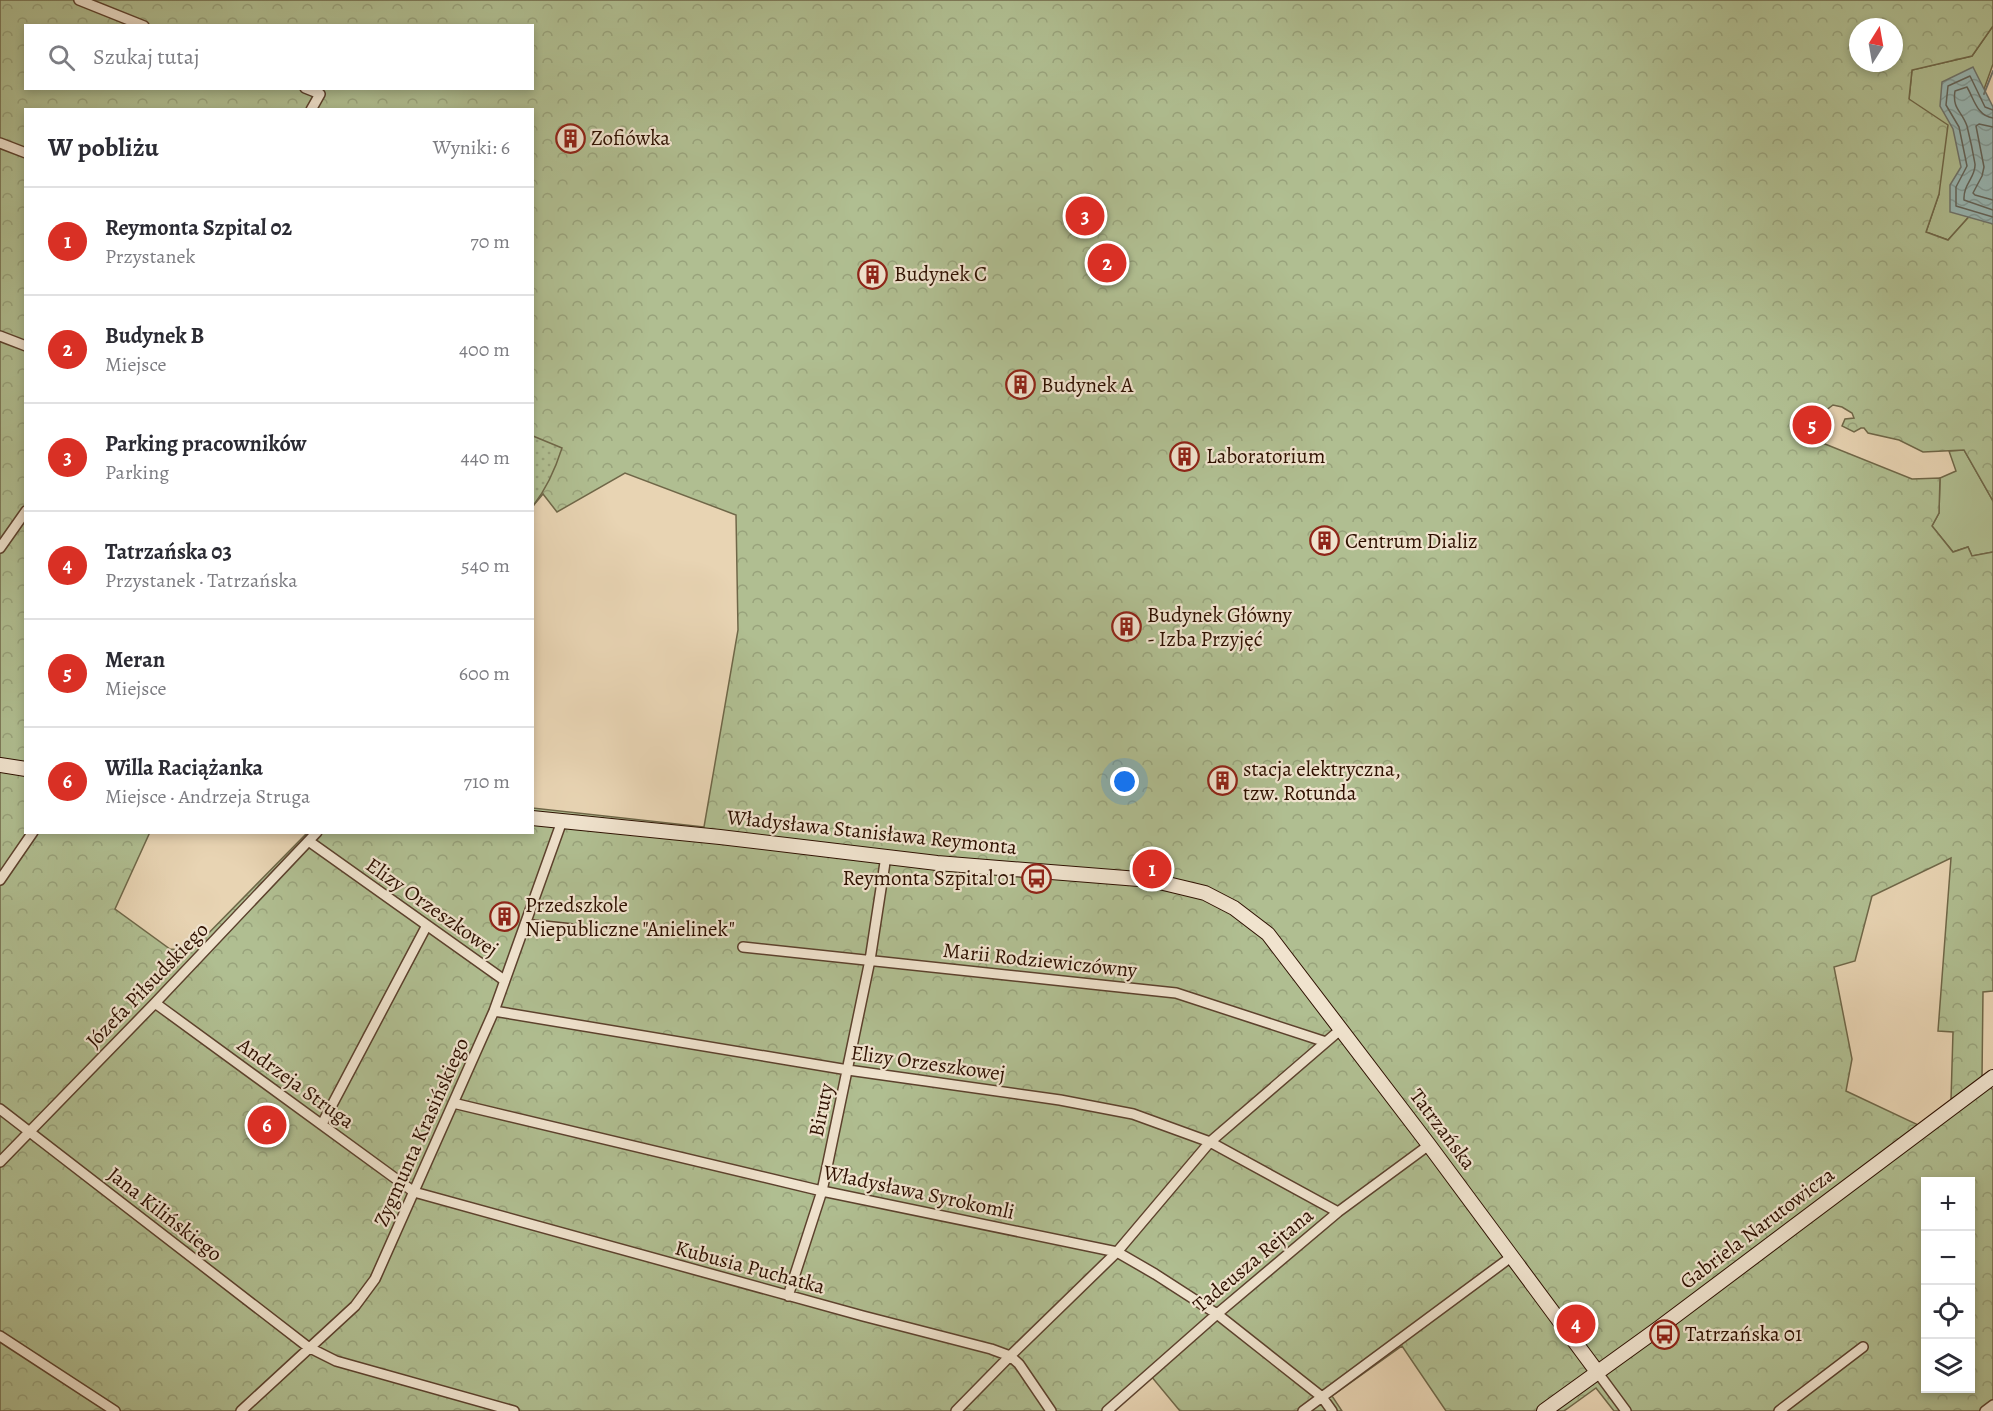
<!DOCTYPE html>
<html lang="pl">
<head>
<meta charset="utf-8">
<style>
	body { margin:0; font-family:Alegreya,serif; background:#f7f7f7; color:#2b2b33 }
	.controls { position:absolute; right:18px; bottom:18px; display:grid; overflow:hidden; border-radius:0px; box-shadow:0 3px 9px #0003 }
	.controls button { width:54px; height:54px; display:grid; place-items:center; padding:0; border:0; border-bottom:2px solid #e1e1e2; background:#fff; color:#2b2b33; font:30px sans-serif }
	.compass { position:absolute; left:1849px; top:18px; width:54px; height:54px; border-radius:50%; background:#fff; box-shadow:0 3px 9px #0003; rotate:11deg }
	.you { position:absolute; left:1125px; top:782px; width:21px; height:21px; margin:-15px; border:4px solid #fff; border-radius:50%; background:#1a73e8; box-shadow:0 0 0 9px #1a73e833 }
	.badge { display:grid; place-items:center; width:39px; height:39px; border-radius:50%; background:#d93025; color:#fff; font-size:20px; font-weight:700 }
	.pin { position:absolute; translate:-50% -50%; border:3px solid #fff; box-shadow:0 2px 6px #0006 }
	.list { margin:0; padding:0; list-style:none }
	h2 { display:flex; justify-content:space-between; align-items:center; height:78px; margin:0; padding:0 24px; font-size:26px }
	h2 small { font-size:20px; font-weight:400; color:#7c7c81 }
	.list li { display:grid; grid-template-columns:39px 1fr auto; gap:18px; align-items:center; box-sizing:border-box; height:108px; padding:0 24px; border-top:2px solid #e1e1e2 }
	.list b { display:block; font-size:22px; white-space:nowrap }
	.list p { margin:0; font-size:20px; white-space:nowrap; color:#7c7c81 }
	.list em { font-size:20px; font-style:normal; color:#7c7c81 }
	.icon { flex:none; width:33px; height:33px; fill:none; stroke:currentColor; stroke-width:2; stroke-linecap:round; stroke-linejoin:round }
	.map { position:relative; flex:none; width:1993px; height:1411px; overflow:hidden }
	.search { position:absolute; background:#fff; box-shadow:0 3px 9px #0003; left:24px; top:24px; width:510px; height:66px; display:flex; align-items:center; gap:15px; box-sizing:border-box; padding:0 21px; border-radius:0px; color:#7c7c81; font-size:22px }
	.panel { position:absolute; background:#fff; box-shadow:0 3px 9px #0003; left:24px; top:108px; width:510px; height:726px; border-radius:0px }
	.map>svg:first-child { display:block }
</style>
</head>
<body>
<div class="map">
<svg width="1993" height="1411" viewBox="0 0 1993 1411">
	<defs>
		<pattern id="forest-crowns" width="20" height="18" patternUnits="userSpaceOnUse" patternTransform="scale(1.5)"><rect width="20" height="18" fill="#b0be91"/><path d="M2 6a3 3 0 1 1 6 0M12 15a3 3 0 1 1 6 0" fill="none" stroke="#98a27b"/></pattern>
		<pattern id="garden-dots" width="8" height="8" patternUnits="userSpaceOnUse" patternTransform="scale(1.5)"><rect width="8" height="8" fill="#b0be91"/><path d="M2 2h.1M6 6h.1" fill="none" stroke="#98a27b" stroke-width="1.8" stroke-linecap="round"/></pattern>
		<pattern id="water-waves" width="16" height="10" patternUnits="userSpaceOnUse" patternTransform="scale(1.5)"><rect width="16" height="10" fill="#98b7b4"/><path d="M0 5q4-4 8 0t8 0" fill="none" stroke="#839c99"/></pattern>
	</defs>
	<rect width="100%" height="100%" fill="#e8d4b3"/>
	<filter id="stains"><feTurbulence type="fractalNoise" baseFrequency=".00333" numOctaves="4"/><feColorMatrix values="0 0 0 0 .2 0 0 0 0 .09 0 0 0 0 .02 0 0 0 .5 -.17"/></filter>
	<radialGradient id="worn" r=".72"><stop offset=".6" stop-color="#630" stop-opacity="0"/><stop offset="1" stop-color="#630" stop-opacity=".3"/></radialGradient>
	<path fill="#b0be91" stroke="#6f6748" stroke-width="1.5" d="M1993 26V64L1978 106 1993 190 1948 240 1926 232 1939 194 1909 100 1912 70 1972 56Z
		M1964 450 1993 501V552L1972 556 1968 547 1953 552 1932 526 1939 513 1940 478 1956 471 1949 451Z"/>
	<path fill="url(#forest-crowns)" stroke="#6f6748" stroke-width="1.5" fill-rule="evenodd" d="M0 0H1993V26L1972 56 1912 70 1909 99 1948 125 1939 194 1926 232 1948 240 1993 190V501L1964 450 1923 452 1899 440 1868 433 1864 428H1861L1854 432 1842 426 1845 419 1854 418 1852 413 1842 407 1833 405 1812 421 1810 438 1912 479 1940 478 1939 513 1932 526 1953 552 1968 547 1972 556 1993 552V991L1983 992 1982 1077 1993 1090V1411H1614L1596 1388 1564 1411H1446L1402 1346 1332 1396 1342 1411H1180L1151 1376 1111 1411H0ZM26 26H532V88H26ZM1858 27H1894V63H1858ZM26 110H532L533 506 543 494 557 512 625 473 736 515 738 630 704 827 533 808 532 832 307 833 191 951 170 949 115 909 150 832H26ZM1951 858 1938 1031 1953 1032 1951 1100 1918 1125 1846 1091 1852 1059 1834 967 1855 961 1872 896ZM1926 1182H1970V1388H1926Z"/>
	<path fill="url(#garden-dots)" stroke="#6f6748" stroke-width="1.5" d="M533 436 562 448C555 470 547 488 533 506Z"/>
	<path fill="url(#water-waves)" stroke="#6e746c" stroke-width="1.5" d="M1973 67 1993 107V224L1950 212V185L1961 167 1953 129 1940 106 1942 82Z"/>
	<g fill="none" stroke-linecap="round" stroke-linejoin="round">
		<path stroke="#63645a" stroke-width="1.5" d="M1993 110 1985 107 1970 76 1948 86 1946 105 1959 127 1967 166 1956 187V206L1993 217
			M1993 118C1977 116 1974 99 1967 87L1955 91C1952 109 1962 111 1967 126 1970 138 1973 152 1975 164 1976 177 1963 184 1964 200L1993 210
			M1993 127 1979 124 1976 126 1984 167 1982 176 1973 193 1975 195 1993 200"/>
		<path stroke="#6e746c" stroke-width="2" d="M1984 94 1993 71"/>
		<defs>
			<path id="street" d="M79 0 144 26
				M305 88 320 94 311 110
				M0 143 26 153
				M0 336 26 346
				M0 548 26 511
				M310 842 504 980
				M0 880 33 832
				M525 924 572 929
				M743 947 1176 993 1326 1042
				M155 1003 414 1192 863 1316 991 1349 1010 1356 1019 1364 1051 1411
				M494 1011 848 1070 1060 1100 1133 1114 1210 1142 1338 1212
				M453 1103 822 1191 1117 1252 1155 1274 1217 1314 1322 1397 1332 1411
				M0 1109 308 1347 336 1361 514 1411
				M322 1124 426 927
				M0 1162 155 1003 317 832
				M788 1296 822 1191 870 960 886 856
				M0 1336 115 1411
				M1598 1373 1626 1411
				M241 1411 355 1306 375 1279 494 1011 562 821
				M956 1411 1010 1356 1117 1252 1210 1142 1340 1030
				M1107 1411 1217 1314 1338 1212 1429 1145
				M1303 1411 1511 1257
				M1779 1411 1863 1347
				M1985 1411 1993 1405"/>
			<path id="secondary" d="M0 765 26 769
				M532 818 720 837 937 863 1151 880 1205 893 1234 908 1268 934 1429 1145 1598 1373
				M1544 1411 1659 1328 1993 1077"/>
		</defs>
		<use href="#street" stroke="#5c412d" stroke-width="12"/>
		<use href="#secondary" stroke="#2e1000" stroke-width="16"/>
		<use href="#street" stroke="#f0e3ce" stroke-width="9"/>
		<use href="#secondary" stroke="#f0e3ce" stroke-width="14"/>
	</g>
	<defs>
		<symbol id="building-ring" viewBox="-11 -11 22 22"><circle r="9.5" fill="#f0e3ce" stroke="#8f2418" stroke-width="1.5"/><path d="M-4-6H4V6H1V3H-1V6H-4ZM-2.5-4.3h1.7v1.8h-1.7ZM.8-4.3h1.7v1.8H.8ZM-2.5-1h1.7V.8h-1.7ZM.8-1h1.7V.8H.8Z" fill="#8f2418"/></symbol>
		<symbol id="bus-ring" viewBox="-11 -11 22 22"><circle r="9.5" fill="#f0e3ce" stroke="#8f2418" stroke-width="1.5"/><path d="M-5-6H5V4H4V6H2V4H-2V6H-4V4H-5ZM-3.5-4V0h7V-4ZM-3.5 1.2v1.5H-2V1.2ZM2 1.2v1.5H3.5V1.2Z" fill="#8f2418"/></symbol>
	</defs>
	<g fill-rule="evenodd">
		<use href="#building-ring" x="554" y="122" width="33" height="33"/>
		<use href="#building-ring" x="856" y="258" width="33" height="33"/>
		<use href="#building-ring" x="1004" y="368" width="33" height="33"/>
		<use href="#building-ring" x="1168" y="440" width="33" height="33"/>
		<use href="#building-ring" x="1308" y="524" width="33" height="33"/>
		<use href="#building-ring" x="1110" y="610" width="33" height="33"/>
		<use href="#building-ring" x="1206" y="764" width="33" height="33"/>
		<use href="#bus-ring" x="1020" y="862" width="33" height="33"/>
		<use href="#building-ring" x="488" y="900" width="33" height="33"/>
		<use href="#bus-ring" x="1648" y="1318" width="33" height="33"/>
	</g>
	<g text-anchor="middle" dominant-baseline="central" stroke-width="4.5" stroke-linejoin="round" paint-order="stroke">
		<g font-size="21" fill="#2e1000" stroke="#f0e3ce" text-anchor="start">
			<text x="591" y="138">Zofiówka</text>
			<text x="894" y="274">Budynek C</text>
			<text x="1041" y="385">Budynek A</text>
			<text x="1206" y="456">Laboratorium</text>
			<text x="1345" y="541">Centrum Dializ</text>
			<text x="1147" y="615">Budynek Główny<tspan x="1147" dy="24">- Izba Przyjęć</tspan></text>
			<text x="1243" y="769">stacja elektryczna,<tspan x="1243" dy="24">tzw. Rotunda</tspan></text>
			<text x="1016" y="878" text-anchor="end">Reymonta Szpital 01</text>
			<text x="525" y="905">Przedszkole<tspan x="525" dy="24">Niepubliczne "Anielinek"</tspan></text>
			<text x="1685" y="1334">Tatrzańska 01</text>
		</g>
		<g font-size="21" fill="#2e1000" stroke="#f0e3ce">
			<text transform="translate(872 832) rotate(6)">Władysława Stanisława Reymonta</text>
			<text transform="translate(432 907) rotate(35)">Elizy Orzeszkowej</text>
			<text transform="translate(1040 960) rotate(6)">Marii Rodziewiczówny</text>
			<text transform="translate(147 985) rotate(-46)">Józefa Piłsudskiego</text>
			<text transform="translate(928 1063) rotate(8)">Elizy Orzeszkowej</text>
			<text transform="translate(296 1083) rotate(36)">Andrzeja Struga</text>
			<text transform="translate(821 1110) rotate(-78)">Biruty</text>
			<text transform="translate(1443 1129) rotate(53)">Tatrzańska</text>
			<text transform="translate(421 1132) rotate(-66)">Zygmunta Krasińskiego</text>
			<text transform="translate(919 1192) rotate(12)">Władysława Syrokomli</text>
			<text transform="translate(165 1214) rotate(38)">Jana Kilińskiego</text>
			<text transform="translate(1757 1228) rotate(-37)">Gabriela Narutowicza</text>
			<text transform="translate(1253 1260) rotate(-40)">Tadeusza Rejtana</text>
			<text transform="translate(750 1267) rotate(15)">Kubusia Puchatka</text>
		</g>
	</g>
	<rect width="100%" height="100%" filter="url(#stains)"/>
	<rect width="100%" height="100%" fill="url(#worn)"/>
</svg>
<div class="controls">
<button>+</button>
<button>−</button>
<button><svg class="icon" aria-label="locate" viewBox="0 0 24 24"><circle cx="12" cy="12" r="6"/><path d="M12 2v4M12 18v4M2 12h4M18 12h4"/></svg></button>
<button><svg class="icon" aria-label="layers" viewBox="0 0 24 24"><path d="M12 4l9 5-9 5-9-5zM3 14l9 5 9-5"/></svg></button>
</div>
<svg class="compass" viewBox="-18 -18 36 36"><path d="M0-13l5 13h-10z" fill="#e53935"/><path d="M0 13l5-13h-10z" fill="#7c7c81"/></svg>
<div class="you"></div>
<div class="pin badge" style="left:1152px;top:869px">1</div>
<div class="pin badge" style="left:1107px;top:263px">2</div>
<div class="pin badge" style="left:1085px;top:216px">3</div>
<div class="pin badge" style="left:1576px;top:1324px">4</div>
<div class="pin badge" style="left:1812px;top:425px">5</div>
<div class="pin badge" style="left:267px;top:1125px">6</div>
<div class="search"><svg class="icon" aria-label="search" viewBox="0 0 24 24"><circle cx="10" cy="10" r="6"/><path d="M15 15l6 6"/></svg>Szukaj tutaj</div>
<section class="panel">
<h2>W pobliżu<small>Wyniki: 6</small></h2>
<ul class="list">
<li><span class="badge">1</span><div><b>Reymonta Szpital 02</b><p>Przystanek</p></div><em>70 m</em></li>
<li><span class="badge">2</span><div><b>Budynek B</b><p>Miejsce</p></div><em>400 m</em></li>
<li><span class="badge">3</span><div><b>Parking pracowników</b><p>Parking</p></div><em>440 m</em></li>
<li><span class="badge">4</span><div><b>Tatrzańska 03</b><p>Przystanek · Tatrzańska</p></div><em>540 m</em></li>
<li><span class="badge">5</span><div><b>Meran</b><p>Miejsce</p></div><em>600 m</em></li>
<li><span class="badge">6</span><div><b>Willa Raciążanka</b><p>Miejsce · Andrzeja Struga</p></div><em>710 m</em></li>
</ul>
</section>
</div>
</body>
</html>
